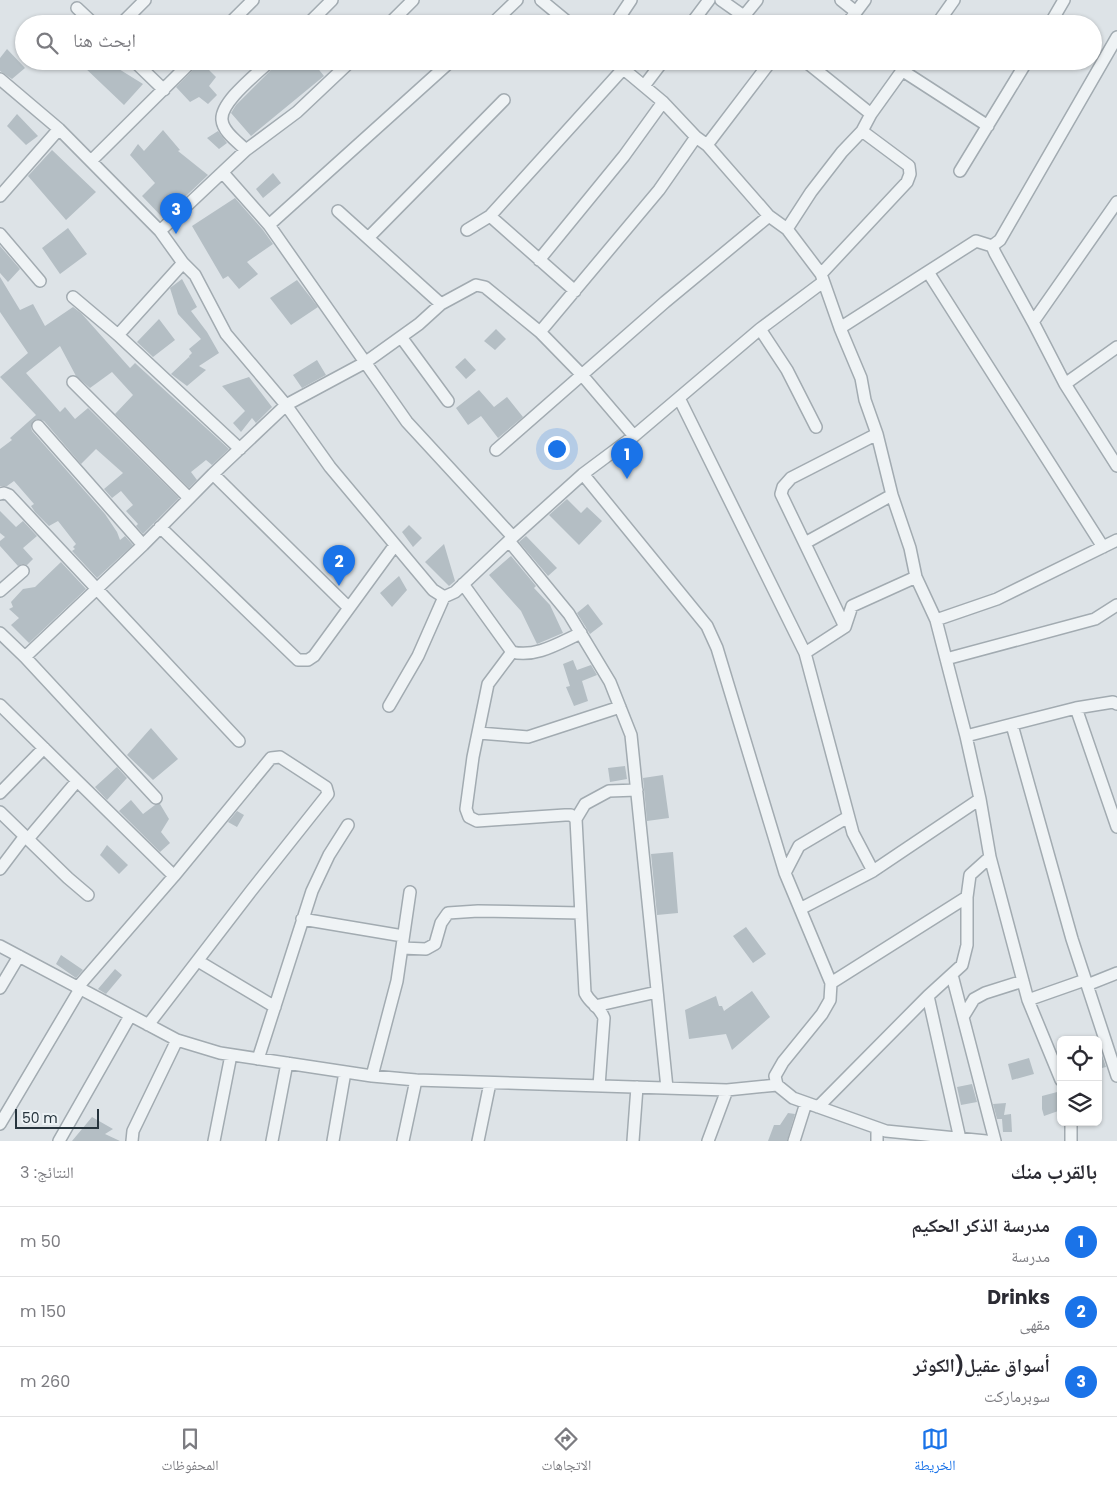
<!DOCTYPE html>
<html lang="ar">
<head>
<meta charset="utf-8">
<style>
	body { margin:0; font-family:Poppins,"Noto Naskh Arabic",sans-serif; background:#f2f2f3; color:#2b2b33; direction:rtl }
	.controls { position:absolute; right:15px; bottom:15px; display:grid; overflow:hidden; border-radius:8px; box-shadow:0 1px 4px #0004 }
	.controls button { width:45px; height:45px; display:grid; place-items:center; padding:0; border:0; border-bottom:1px solid #e1e1e2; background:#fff; color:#2b2b33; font:25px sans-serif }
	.scale { position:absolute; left:15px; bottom:12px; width:84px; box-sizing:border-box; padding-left:5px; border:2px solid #26343d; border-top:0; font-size:14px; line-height:18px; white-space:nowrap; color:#26343d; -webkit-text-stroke:4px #ecf2f5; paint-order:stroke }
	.you { position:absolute; left:556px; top:448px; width:18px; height:18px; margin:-12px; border:4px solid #fff; border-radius:50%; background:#1a73e8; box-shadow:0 0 0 8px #1a73e833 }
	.badge { display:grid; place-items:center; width:32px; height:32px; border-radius:50%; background:#1a73e8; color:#fff; font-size:16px; font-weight:700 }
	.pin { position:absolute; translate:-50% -41px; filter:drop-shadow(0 1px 2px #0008) }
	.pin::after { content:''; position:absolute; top:26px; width:18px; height:15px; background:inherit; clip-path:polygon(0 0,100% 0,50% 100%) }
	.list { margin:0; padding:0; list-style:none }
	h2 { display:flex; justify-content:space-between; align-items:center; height:65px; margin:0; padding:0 20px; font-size:21px }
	h2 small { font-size:16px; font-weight:400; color:#7c7c81 }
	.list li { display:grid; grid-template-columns:32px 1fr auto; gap:15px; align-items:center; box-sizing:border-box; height:70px; padding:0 20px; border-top:1px solid #e1e1e2 }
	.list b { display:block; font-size:19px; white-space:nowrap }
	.list p { margin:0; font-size:16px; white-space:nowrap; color:#7c7c81 }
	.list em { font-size:16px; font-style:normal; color:#7c7c81 }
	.icon { flex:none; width:28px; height:28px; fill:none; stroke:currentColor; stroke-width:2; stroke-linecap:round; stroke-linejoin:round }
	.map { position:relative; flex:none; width:1117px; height:1141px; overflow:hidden; direction:ltr }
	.search { position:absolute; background:#fff; box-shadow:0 1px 4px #0004; left:15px; right:15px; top:15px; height:55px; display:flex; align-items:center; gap:12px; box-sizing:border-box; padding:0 18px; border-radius:28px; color:#7c7c81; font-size:19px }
	.sheet { height:275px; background:#fff }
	nav { display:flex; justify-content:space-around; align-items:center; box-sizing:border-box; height:70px; border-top:1px solid #e1e1e2; background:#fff; font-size:14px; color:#7c7c81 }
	nav a { display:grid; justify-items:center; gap:2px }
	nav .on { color:#1a73e8 }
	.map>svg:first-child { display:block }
</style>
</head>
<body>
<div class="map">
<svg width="1117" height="1141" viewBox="0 0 1117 1141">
	<rect width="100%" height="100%" fill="#dde3e7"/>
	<path fill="#b4bec4" d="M7 49 25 68 12 79 0 71V58Z
		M88 61H106L143 84 124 105 83 66Z
		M200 61 216 77 209 86 217 95 208 104 199 97 190 102 176 87 197 66Z
		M280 61H312L324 76 251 136 231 113 236 105Z
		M17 114 38 136 26 145 7 126Z
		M163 130 180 150 178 151 208 175 163 218 142 196 155 183 130 155 138 144 144 151Z
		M218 131 227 143 219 149 207 138Z
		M52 150 96 192 66 220 28 176Z
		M273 173 281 183 263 198 256 189Z
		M235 198 263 230 273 244 247 262 258 274 239 289 228 276 223 279 192 226Z
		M68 228 87 254 60 274 42 248Z
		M0 246 20 269 8 282 0 273Z
		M0 277 20 310 33 304 45 326 73 307 81 313 130 368 135 363 229 449 212 465 206 460 191 472 197 480 189 488 115 414 133 395 112 372 90 388 76 376 60 346 26 373 60 412 65 407 75 419 88 408 179 498 143 534 136 526 138 524 126 511 133 505 121 491 112 498 104 489 123 473 96 449 81 464 44 421 37 419 33 421 31 427 32 431 105 514 117 532 120 540 125 536 133 545 97 578 72 551 75 549 73 547 76 544 58 521 49 526 35 512 31 506 34 504 14 481 7 486H0V449L12 440 10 438 36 415 0 377 28 353 0 312Z
		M182 279 197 307 191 311 207 332 219 353 199 366 206 370 187 386 171 374 189 357 190 359 189 356 192 353 189 349 201 339 178 314 170 288Z
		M297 280 318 307 291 325 270 298Z
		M159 319 175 340 153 357 137 342Z
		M496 329 506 339 495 350 484 341Z
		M465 358 476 370 466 379 455 367Z
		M317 360 326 375 302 388 293 375Z
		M249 377 272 407 256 423 252 418 241 432 233 423 245 411 222 386Z
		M479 390 494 407 507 397 523 417 498 438 481 416 468 425 456 408Z
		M567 499 581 513 587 507 602 521 579 545 549 515Z
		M0 511 16 527 23 521 37 536 23 548 33 559 27 565 22 564 18 566 0 546V541L5 537 0 533Z
		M409 525 422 538 413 547 402 532Z
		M526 536 557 568 548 576 519 542Z
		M444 544 455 581 449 586 425 562Z
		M511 556 536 586 534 588 550 605 563 633 537 644 521 611 489 575Z
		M61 562 86 589 29 643 11 625 19 618 9 609 13 607 11 602 23 589 35 587Z
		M399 576 407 590 392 607 380 593Z
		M588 604 603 624 590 634 577 613Z
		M573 660 577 670 591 665 597 675 582 681 588 701 574 706 566 687 570 686 563 664Z
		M151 728 178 759 153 780 127 755Z
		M625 766 627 779 610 782 608 768Z
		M117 767 127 778 107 800 95 787Z
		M663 775 669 818 647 821 643 778Z
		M131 800 143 814 155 805 160 804 169 819 161 832 170 843 160 852 119 811Z
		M237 811 244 815 237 827 228 822Z
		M107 845 128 865 119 874 100 855Z
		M673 852 678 913 657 915 651 854Z
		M746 927 766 954 753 963 733 936Z
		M61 955 83 970 76 978 56 964Z
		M115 969 122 975 106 994 98 989Z
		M752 991 770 1017 732 1050 726 1034 689 1039 685 1010 716 996 719 1006H722L724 1011Z
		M1098 1043 1106 1067 1098 1069Z
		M1029 1058 1034 1074 1012 1080 1008 1064Z
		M972 1084 977 1102 961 1105 957 1087Z
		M1061 1091V1110L1044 1116 1042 1109V1096Z
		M1006 1103 1004 1115 1011 1114 1012 1132H1003L1002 1119H997L993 1104Z
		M788 1113 795 1114 787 1141H768L774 1125H780Z
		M92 1117 113 1129 105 1134 120 1141H72Z"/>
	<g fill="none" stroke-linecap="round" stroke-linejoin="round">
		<defs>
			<path id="minor" d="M541 0 570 24
				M721 0 755 24
				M841 0 856 12
				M77 8 94 24
				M744 16 757 0
				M121 24 145 0
				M229 24 253 0
				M308 24 332 0
				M389 24 413 0
				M492 24 517 0
				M615 24 631 0
				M691 24 709 0
				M847 24 865 0
				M937 24 954 0
				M1050 24 1064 0
				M134 61 164 90
				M614 61 663 102 696 137 707 145 769 216 787 229 821 274 840 328 861 378 865 400 877 434 892 495 910 548 916 577 936 620 966 736 980 799 873 871 800 909
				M805 61 871 114
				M903 71 988 126
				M0 79 59 129 160 231 183 263 195 275 226 334 286 405 330 467 433 590 444 597 455 592 513 537 583 474 707 626 717 648 785 873 831 983 830 1000 822 1014 783 1062 775 1076 777 1085 793 1098 886 1131 986 1141
				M644 86 663 61
				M707 145 771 61
				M246 150C238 142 223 132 222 120 220 102 258 73 270 61
				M91 161 192 61
				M960 171 1027 61
				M223 173 269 225 407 422 513 537
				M0 196 59 129
				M1117 202 1033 322 1065 384 1117 466
				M338 211 441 304
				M490 216 575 291
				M269 225 451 61
				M787 229 811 192 842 152 862 131 871 114 909 61
				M467 230 490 216 623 69
				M160 231 246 150 297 112 351 61
				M0 234 40 281
				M368 238 504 100
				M539 260 624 156 663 102
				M928 272 1103 547
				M821 274 907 182 910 174 909 166 862 131
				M73 297 118 335 240 449
				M1033 322 995 253 992 246 1000 240 1117 37
				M840 328 976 241 992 246
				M760 329 787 370 816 427
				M540 332 659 190 696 137
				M118 335 183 263
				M401 337 448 401
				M73 382 189 498
				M1065 384 1117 347
				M679 398 805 653 853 833 873 871
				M38 426 143 545
				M496 450 665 302 769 216
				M213 474 348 607
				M583 474 634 436 760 329 823 282
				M0 494 4 493 9 495 239 741
				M160 527 298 660H308L314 656 395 545
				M509 541 569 614 610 682 631 735 667 1088
				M805 543 892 495
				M463 584 512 652C536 658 559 643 581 633
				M0 591 23 571
				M936 620 997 599 1117 540
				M845 627 781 494 783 487 791 478 877 434
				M0 633 25 657 156 798
				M512 652 488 684 473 757 466 809 469 817 477 821 565 815H571L576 819 585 993C591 1005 599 1005 604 1018L599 1086
				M805 653 845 627 852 606 916 577
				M25 657 143 545 213 474 286 405 366 362 419 324 441 304 476 285 485 287 540 332 582 375 634 436
				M946 659 1095 619 1117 605
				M0 705 174 876
				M389 706 418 656 444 597
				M1076 708 1117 827
				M1012 725 1072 939 1117 1076
				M479 733 528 737 620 707
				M966 736 1076 708 1113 702 1117 704
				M0 793 44 748
				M980 799 990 857 1028 1000 1061 1080
				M0 812 68 878 88 895
				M576 819 585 804 609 791 637 790
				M28 839 77 781
				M0 869 25 836
				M785 873 799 846 848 817
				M302 919 403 936
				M0 946 177 1040 220 1053 372 1076 416 1080 727 1090 777 1085
				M402 948 426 949 435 944 441 923 448 913 478 911 581 913
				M198 961 275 1007
				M952 975 995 1141
				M831 983 967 897
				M1087 985 1117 973
				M0 988 19 956
				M77 988 174 876 271 758 280 757 326 787 328 794 251 891 148 1025
				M928 996 960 1139
				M1028 1000 1085 980
				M595 1006 657 992
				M963 1017 974 999 985 993 1023 981
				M258 1059 312 891 329 855 348 825
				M372 1076 397 981 410 892
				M818 1107 928 996 962 965 967 945V897L970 875 990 857
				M0 1124 80 989
				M877 1128V1141
				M59 1141 130 1016
				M132 1141 133 1131 177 1040
				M214 1141 231 1055
				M272 1141 287 1063
				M333 1141 345 1072
				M403 1141 416 1080
				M478 1141 490 1083
				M633 1141 637 1087
				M708 1141 727 1090
				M794 1141 806 1103
				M1071 1141V1122"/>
		</defs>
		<use href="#minor" stroke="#a2abb1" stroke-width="14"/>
		<use href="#minor" stroke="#eff3f5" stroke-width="11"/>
	</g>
</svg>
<div class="controls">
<button><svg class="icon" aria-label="locate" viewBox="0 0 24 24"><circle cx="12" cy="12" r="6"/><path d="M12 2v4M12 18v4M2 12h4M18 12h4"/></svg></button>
<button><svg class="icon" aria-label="layers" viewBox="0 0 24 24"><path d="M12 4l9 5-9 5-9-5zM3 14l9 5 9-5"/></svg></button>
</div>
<div class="scale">50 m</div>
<div class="you"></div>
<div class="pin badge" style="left:627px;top:479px">1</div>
<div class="pin badge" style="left:339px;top:586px">2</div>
<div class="pin badge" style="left:176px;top:234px">3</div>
<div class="search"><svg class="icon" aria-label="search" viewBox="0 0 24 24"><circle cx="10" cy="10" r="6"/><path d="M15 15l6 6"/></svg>ابحث هنا</div>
</div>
<section class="sheet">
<h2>بالقرب منك<small>النتائج: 3</small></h2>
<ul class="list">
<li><span class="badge">1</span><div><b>مدرسة الذكر الحكيم</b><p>مدرسة</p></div><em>50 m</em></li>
<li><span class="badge">2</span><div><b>Drinks</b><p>مقهى</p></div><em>150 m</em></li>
<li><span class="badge">3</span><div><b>أسواق عقيل(الكوثر</b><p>سوبرماركت</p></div><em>260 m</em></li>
</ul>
</section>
<nav>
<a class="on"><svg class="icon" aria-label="map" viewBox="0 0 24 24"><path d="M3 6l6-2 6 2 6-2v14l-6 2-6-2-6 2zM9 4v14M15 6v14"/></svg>الخريطة</a>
<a><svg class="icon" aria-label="directions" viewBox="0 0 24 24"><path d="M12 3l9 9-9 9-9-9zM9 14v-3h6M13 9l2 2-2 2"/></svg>الاتجاهات</a>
<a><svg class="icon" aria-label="saved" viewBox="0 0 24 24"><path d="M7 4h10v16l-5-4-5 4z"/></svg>المحفوظات</a>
</nav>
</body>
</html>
